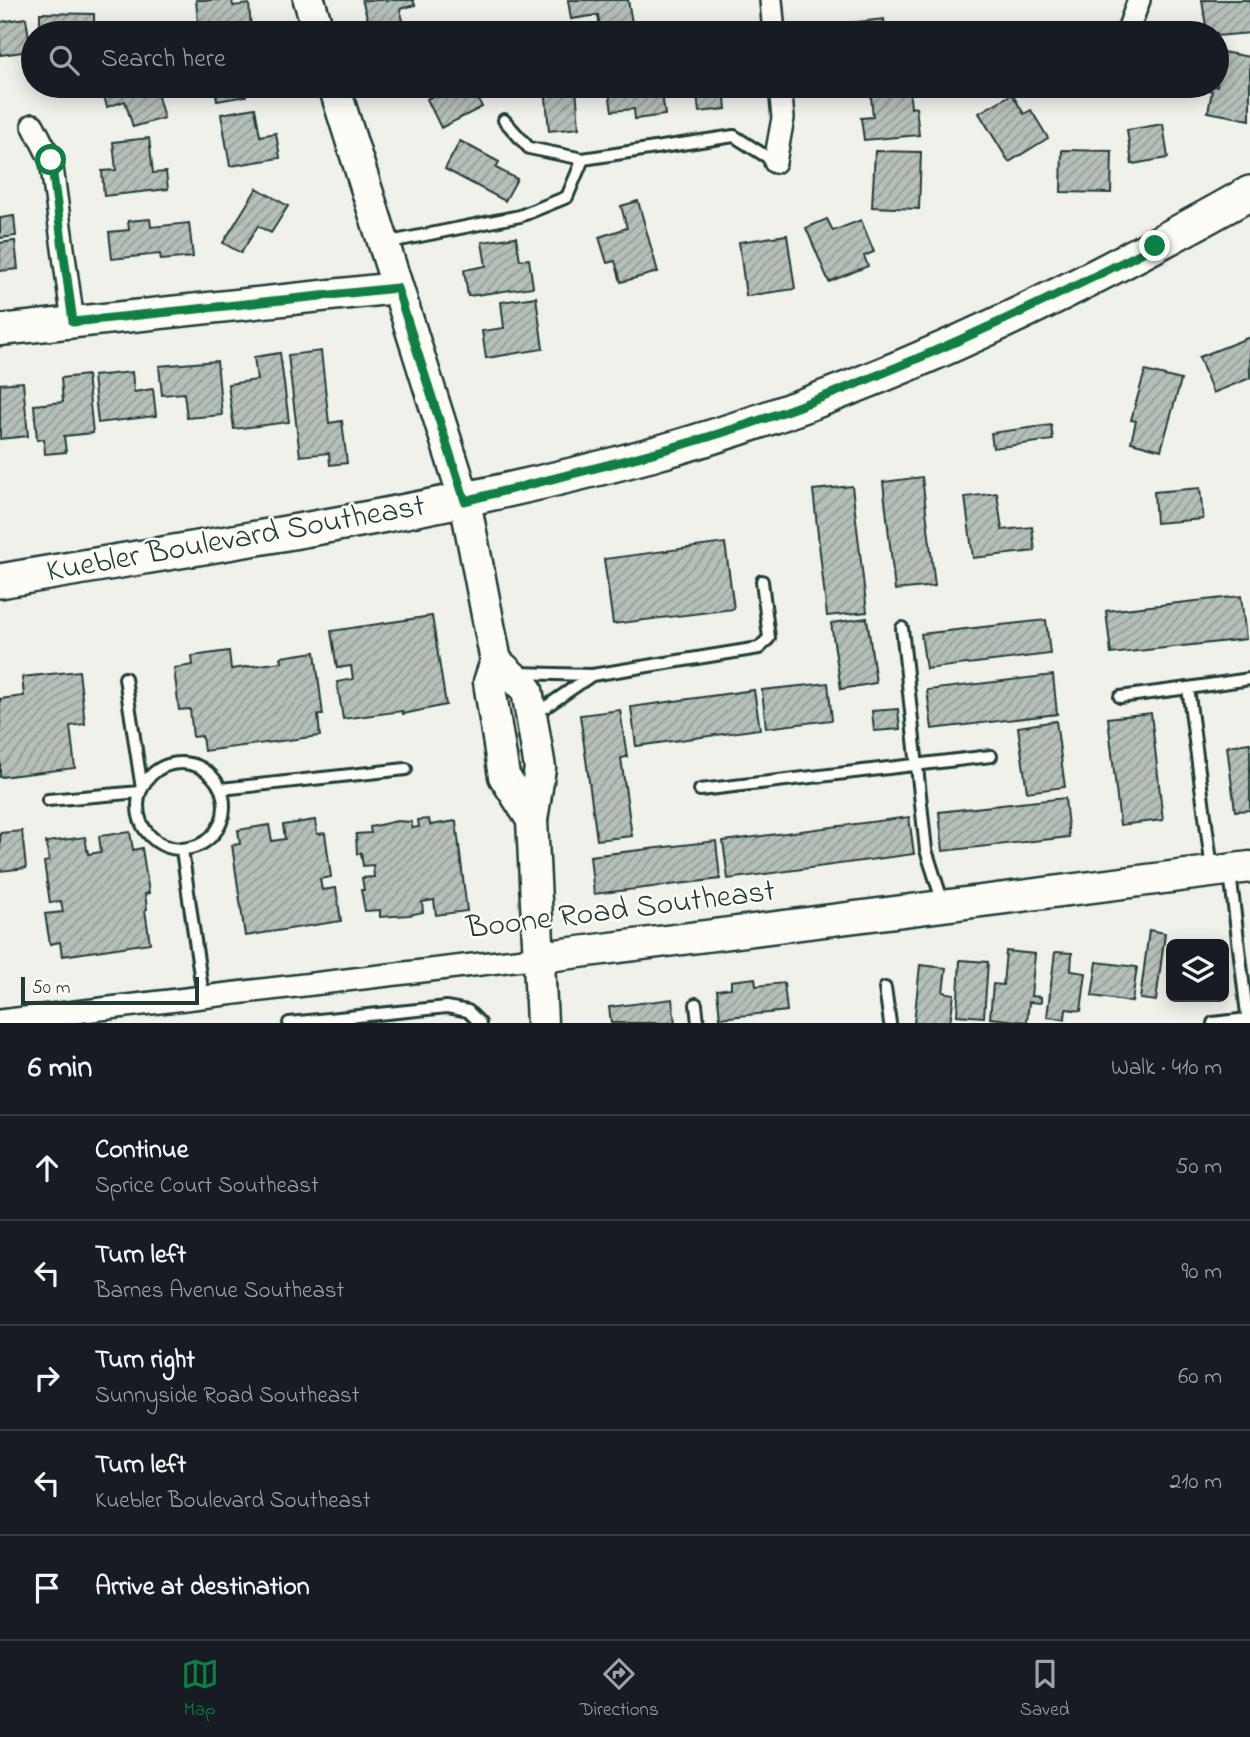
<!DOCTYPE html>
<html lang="en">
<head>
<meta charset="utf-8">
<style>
	body { margin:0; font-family:"Indie Flower",sans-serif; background:#242831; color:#f1f3f6 }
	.controls { position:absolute; right:21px; bottom:21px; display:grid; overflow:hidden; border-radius:10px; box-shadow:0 4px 18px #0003 }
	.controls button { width:63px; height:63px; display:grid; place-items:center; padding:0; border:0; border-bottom:2px solid #363941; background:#171b24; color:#f1f3f6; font:35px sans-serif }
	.scale { position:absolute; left:21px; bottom:18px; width:178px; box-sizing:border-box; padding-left:7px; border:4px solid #1f3d34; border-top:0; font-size:19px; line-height:24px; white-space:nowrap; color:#1f3d34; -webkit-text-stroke:5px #fdfcf7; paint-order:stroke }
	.stop { position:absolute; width:21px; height:21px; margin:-16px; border:5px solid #0b8043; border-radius:50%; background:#fff }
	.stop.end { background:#0b8043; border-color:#fff; box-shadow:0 2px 7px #0008 }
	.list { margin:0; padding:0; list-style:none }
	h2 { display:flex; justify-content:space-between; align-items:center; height:91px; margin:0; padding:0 28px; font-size:30px }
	h2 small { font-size:23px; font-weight:400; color:#9ea1a6 }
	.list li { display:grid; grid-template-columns:46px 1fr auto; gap:21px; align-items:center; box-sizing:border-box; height:105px; padding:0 28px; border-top:2px solid #363941 }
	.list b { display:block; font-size:26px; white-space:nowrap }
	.list p { margin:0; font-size:23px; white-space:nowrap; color:#9ea1a6 }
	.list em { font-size:23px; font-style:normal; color:#9ea1a6 }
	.icon { flex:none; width:38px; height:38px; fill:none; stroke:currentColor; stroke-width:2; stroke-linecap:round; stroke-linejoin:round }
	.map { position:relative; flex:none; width:1250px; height:1023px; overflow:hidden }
	.search { position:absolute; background:#171b24; box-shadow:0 4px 18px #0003; left:21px; right:21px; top:21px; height:77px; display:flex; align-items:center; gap:18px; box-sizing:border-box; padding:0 24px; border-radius:38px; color:#9ea1a6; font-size:26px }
	.sheet { height:616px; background:#171b24 }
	nav { display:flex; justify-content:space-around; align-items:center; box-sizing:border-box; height:98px; border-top:2px solid #363941; background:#171b24; font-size:19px; color:#9ea1a6 }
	nav a { display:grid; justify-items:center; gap:4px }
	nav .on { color:#0b8043 }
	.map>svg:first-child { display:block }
</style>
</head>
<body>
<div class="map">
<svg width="1250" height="1023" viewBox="0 0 1250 1023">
	<defs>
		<pattern id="building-hatch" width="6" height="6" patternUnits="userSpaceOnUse" patternTransform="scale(1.75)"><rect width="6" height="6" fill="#b6bfb8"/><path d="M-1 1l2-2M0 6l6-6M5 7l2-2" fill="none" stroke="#939c96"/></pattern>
	</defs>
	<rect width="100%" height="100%" fill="#f0f1eb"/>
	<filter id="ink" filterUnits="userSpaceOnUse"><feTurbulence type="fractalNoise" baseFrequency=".0143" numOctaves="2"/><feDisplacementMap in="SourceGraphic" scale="14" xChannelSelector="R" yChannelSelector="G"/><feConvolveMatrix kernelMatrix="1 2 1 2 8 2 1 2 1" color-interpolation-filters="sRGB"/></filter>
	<g filter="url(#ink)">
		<path fill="url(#building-hatch)" stroke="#1f3d34" stroke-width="2" d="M196 0H232L233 6 249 4 251 29 199 33Z
			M362 0H413L415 5 400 9 406 32 372 33Z
			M568 0H628L632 23 600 28 598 15 571 19Z
			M1202 0H1250V33L1217 36V33H1207Z
			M40 13 94 14V33H40Z
			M26 18 31 51 0 55V22Z
			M884 19 886 33H841L840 24Z
			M991 22 1024 27 1023 33H989Z
			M1217 51 1250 57V120L1208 112 1212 91 1188 86H1217Z
			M101 86H155L164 118 133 127 125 101 107 107Z
			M215 86H245L246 96 217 101Z
			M452 86H496L499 91 479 101 482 107 441 128 427 99Z
			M545 86H576L579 128 549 131Z
			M608 86H661L665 115 635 119 634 109 612 111Z
			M696 86H728H724L726 109 699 112Z
			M870 86H909L911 108 916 107 919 135 864 140 861 118 873 117Z
			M1012 94 1024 114 1031 110 1048 138 1009 162 979 113Z
			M255 108 260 136 276 133 280 158 230 166 221 114Z
			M1163 124 1168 158 1132 164 1127 130Z
			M149 138 153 173 166 172 168 189 104 196 102 171 116 170 113 142Z
			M460 141 499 162 496 168 517 179 505 201 445 169Z
			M1062 150 1112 151 1111 193 1061 192Z
			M875 151 921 152 919 209 872 207Z
			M257 188 288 206 271 233 258 226 241 253 223 243Z
			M638 201 658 272 621 282 615 261 607 263 599 237 627 228 621 206Z
			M14 216 16 236 0 238V218Z
			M150 219 151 227 189 223 193 257 161 260 160 254 112 259 109 232 129 230 128 221Z
			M827 219 833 231 861 220 874 252 864 256 868 266 829 282 806 228Z
			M787 235 795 289 746 296 739 242Z
			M516 237 520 260 529 259 533 287 468 296 464 270 486 266 482 242Z
			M15 241 18 269 0 271V243Z
			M536 297 543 349 486 358 482 331 504 328 501 302Z
			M1250 337V378L1213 393 1199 357Z
			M321 351 329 423 342 421 347 463 330 465 329 453 300 456 288 355Z
			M280 353 289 422 234 429 228 384 257 380 254 357Z
			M217 361 222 415 187 418 184 393 162 395 159 366Z
			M1145 371 1181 380 1161 450 1131 442 1136 421 1131 420Z
			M132 372 134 392 153 389 156 416 98 423 93 376Z
			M87 375 93 433 64 436 66 452 45 454 44 439 37 440 34 405 63 402 61 378Z
			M23 382 28 436 0 439V384Z
			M1051 425 1053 440 993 448 991 433Z
			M922 477 935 586 895 590 883 482Z
			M852 486 867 612 827 616 813 490Z
			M1200 488 1203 519 1156 523 1154 492Z
			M997 493 1002 530 1032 527 1035 551 973 558 965 497Z
			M725 543 734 609 613 624 604 559Z
			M1241 596 1246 639 1111 654 1106 611Z
			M432 616 446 705 403 714 402 711 343 719 337 682 353 679 351 666 337 668 331 631Z
			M867 618 876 683 841 689 831 623Z
			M1046 620 1050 654 926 669 921 634Z
			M229 651 231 669 282 662 281 657 315 652 323 715H318L320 736 204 751 202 736 193 737 190 709 179 710 174 668 193 665 192 656Z
			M79 671 85 724 70 726 75 768 0 777V699L24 696 22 677Z
			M1053 675 1057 714 932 729 927 690Z
			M828 683 832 720 766 728 762 690Z
			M754 690 760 729 636 746 631 707Z
			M898 709 900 729 874 731 872 711Z
			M620 710 627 757 621 758 632 836 597 840 580 715Z
			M1151 713 1163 820 1120 825 1108 718Z
			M1056 721 1065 787 1027 792 1018 727Z
			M1250 743V810L1235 811 1227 746Z
			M1065 798 1069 837 943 851 939 812Z
			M909 817 914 854 728 879 723 841Z
			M429 819 430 825 456 821 467 911 436 915 434 900 422 902 423 912 409 915 380 917V910L365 911 361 890H364L362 878 374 877 373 865 363 866 361 853 357 854 356 834 371 833 370 827 397 821 412 822V828L419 827 418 820Z
			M315 820 317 834 325 833 331 877 320 879 322 890 336 888 341 921 245 936 232 845 240 844 238 830 269 825 272 841 285 839 283 825Z
			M22 831 26 868 0 871V833Z
			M130 832 133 850 142 848 149 893 145 894 147 909 145 910 150 943 62 956 60 942 50 944 45 914 63 912 61 901 50 903 44 862 49 861 46 842 85 837 88 854 101 852 99 836Z
			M716 841 720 879 594 894 590 856Z
			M1149 930 1165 933 1156 1001 1140 999Z
			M1006 951 1035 954 1031 996 1041 997V1003L1029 1002 1027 1022 990 1018 993 984 1003 985Z
			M1055 952 1072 953 1071 971 1086 973 1081 1011 1066 1009 1065 1019 1047 1017Z
			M960 960 988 962 984 1017 957 1015Z
			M1097 962 1137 967 1132 1002 1092 996Z
			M920 965 946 968 943 992 954 994 950 1023H914Z
			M755 978 756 986 784 983 787 1011 720 1018 717 990 731 988V981Z
			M672 999 675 1023H611L609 1007Z"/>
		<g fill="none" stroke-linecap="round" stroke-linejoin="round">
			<defs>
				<path id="lane" d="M504 120 529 148 583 159 734 136 775 162
					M385 243 520 216 567 197 583 159
					M902 628 926 850 943 903
					M517 673 592 675 534 715
					M592 675 759 648 769 638 762 581
					M125 678 142 789
					M1188 688 1250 679
					M1120 697 1188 688 1212 869
					M138 806a43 43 0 1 1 86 0a43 43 0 1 1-86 0Z
					M221 789 406 769
					M700 790 991 756
					M48 800 140 792
					M182 850 203 996
					M1230 873 1248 1023
					M885 988 890 1023
					M696 1004 698 1023
					M289 1023 447 1007 468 1011 480 1023
					M1213 1023 1248 1019"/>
				<path id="street" d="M771 0 774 33
					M1127 33 1139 0
					M33 125 51 160 73 322
					M775 162 783 118 780 86
					M0 1021 540 957"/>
				<path id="secondary" d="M309 0 319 33
					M334 86 465 501 496 661 489 682 504 776 532 820
					M0 330 397 288
					M496 661 527 690 540 768 532 820 542 1023
					M540 957 1250 867"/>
				<path id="primary" d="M0 581C218 544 437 513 650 455 861 397 1060 300 1250 193"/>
			</defs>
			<use href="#lane" stroke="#1f3d34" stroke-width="16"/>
			<use href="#street" stroke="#1f3d34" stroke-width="26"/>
			<use href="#secondary" stroke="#1f3d34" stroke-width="35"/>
			<use href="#primary" stroke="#1f3d34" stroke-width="38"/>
			<use href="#lane" stroke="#fdfcf7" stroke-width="10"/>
			<use href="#street" stroke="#fdfcf7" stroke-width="21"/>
			<use href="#secondary" stroke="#fdfcf7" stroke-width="30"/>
			<use href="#primary" stroke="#fdfcf7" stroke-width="33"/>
		</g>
	</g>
	<g fill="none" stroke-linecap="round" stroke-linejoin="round" filter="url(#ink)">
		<path stroke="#0b8043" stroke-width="9" d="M51 160 73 322 397 288 465 501C568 474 672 452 772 416 904 369 1030 310 1155 246"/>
	</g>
	<g text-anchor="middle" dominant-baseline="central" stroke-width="5" stroke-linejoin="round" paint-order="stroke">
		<g font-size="32" fill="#1f3d34" stroke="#fdfcf7">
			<text transform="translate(236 540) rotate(-10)">Kuebler Boulevard Southeast</text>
			<text transform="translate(621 911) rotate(-7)">Boone Road Southeast</text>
		</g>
	</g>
</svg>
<div class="controls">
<button><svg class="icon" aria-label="layers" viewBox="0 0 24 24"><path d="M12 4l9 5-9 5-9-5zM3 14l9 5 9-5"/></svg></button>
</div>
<div class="scale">50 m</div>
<div class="stop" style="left:51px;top:160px"></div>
<div class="stop end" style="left:1155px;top:246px"></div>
<div class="search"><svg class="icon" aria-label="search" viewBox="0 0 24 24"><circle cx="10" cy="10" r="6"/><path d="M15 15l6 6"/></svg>Search here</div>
</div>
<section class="sheet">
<h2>6 min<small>Walk · 410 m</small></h2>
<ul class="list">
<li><svg class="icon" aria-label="ahead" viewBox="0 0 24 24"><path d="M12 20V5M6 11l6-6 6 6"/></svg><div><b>Continue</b><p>Sprice Court Southeast</p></div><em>50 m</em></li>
<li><svg class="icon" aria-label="left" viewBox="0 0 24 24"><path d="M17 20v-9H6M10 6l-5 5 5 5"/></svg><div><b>Turn left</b><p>Barnes Avenue Southeast</p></div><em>90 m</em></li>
<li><svg class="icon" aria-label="right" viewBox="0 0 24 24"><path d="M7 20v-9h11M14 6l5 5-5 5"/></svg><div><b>Turn right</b><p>Sunnyside Road Southeast</p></div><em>60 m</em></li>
<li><svg class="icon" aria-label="left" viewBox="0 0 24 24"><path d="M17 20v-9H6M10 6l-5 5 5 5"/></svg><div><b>Turn left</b><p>Kuebler Boulevard Southeast</p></div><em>210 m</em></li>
<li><svg class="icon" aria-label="arrive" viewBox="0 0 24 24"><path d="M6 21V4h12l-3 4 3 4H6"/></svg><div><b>Arrive at destination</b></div></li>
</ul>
</section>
<nav>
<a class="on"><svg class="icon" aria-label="map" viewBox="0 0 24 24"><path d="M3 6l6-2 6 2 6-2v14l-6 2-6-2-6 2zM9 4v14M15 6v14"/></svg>Map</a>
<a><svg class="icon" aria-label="directions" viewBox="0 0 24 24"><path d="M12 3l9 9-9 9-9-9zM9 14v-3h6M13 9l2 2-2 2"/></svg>Directions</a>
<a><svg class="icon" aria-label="saved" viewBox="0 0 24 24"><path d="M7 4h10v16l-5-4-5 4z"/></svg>Saved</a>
</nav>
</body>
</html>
